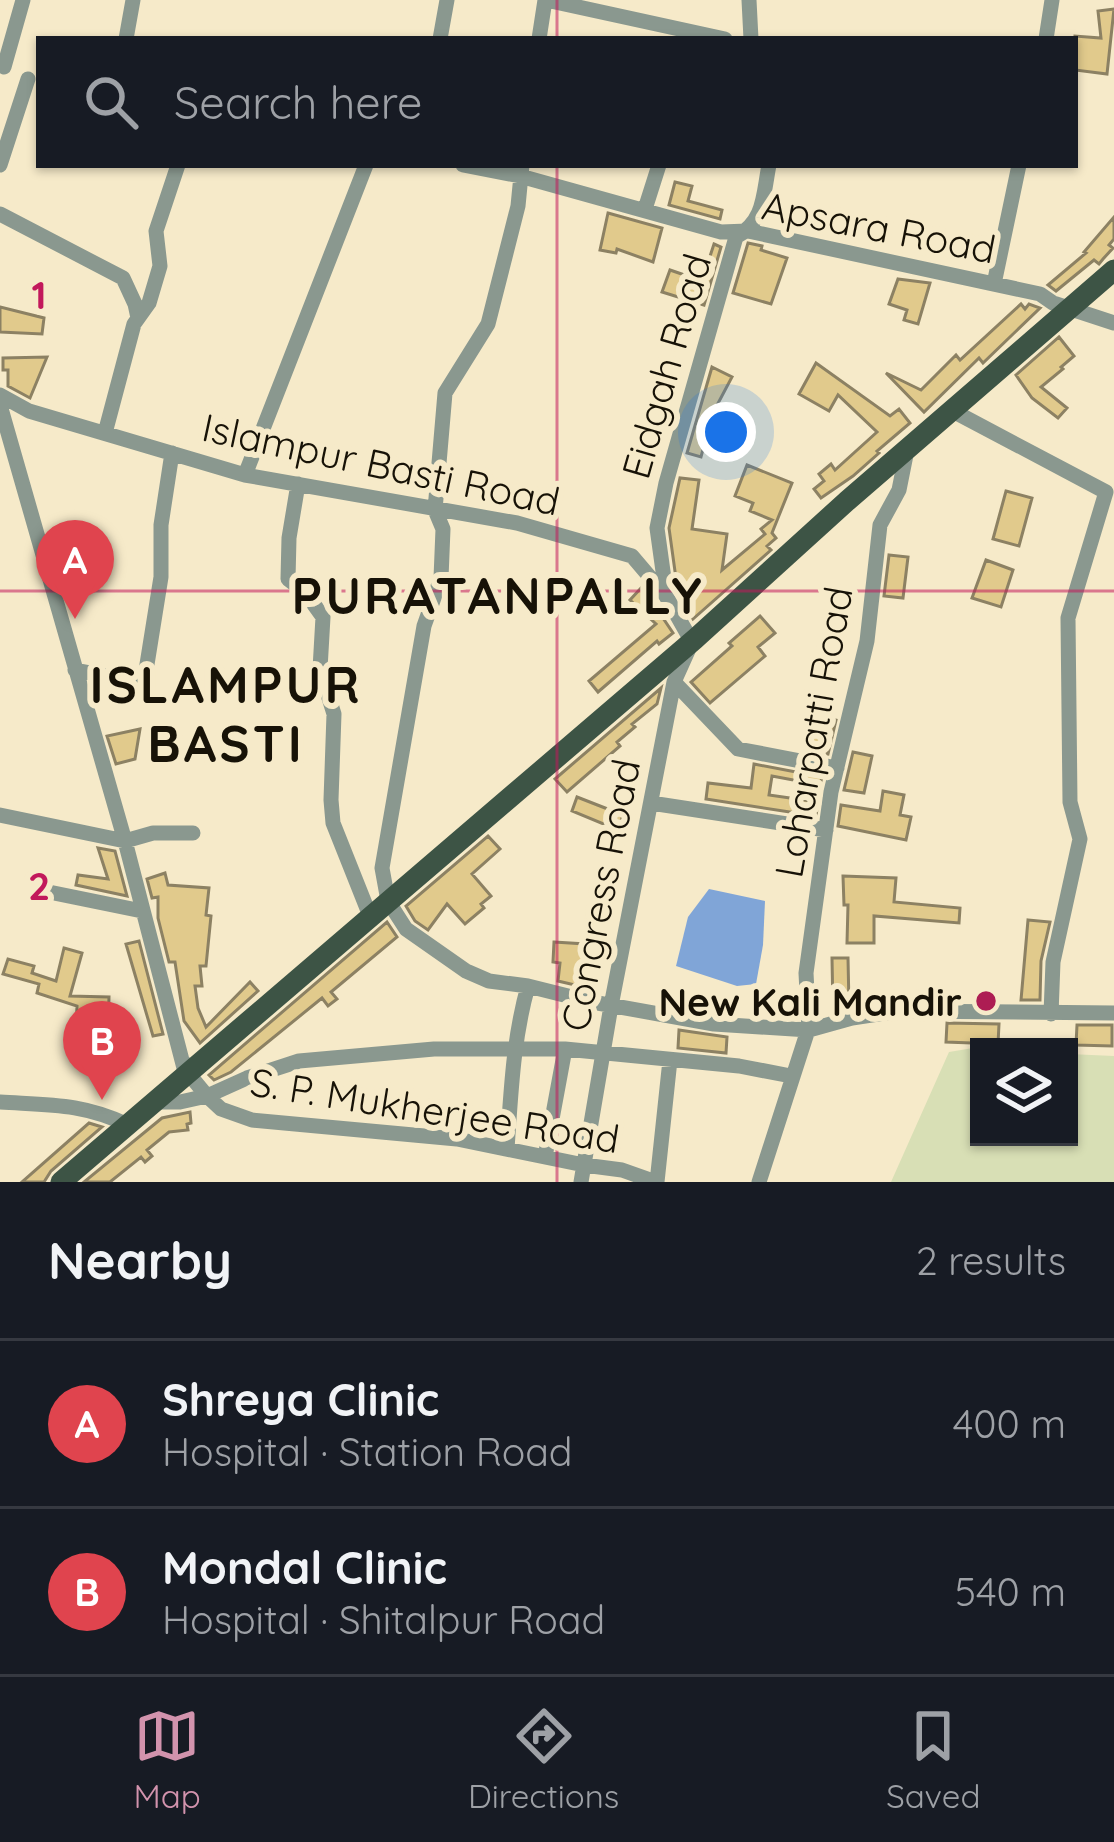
<!DOCTYPE html>
<html lang="en">
<head>
<meta charset="utf-8">
<style>
	body { margin:0; font-family:Quicksand,sans-serif; background:#20242c; color:#f1f3f6 }
	.controls { position:absolute; right:36px; bottom:36px; display:grid; overflow:hidden; border-radius:0px; box-shadow:0 3px 9px #0004 }
	.controls button { width:108px; height:108px; display:grid; place-items:center; padding:0; border:0; border-bottom:3px solid #363941; background:#171b24; color:#f1f3f6; font:60px sans-serif }
	.you { position:absolute; left:726px; top:432px; width:42px; height:42px; margin:-30px; border:9px solid #fff; border-radius:50%; background:#1a73e8; box-shadow:0 0 0 18px #1a73e833 }
	.badge { display:grid; place-items:center; width:78px; height:78px; border-radius:50%; background:#d293ad; color:#fff; font-size:39px; font-weight:700 }
	.pin { position:absolute; translate:-50% -99px; filter:drop-shadow(0 3px 6px #0008) }
	.pin::after { content:''; position:absolute; top:63px; width:42px; height:36px; background:inherit; clip-path:polygon(0 0,100% 0,50% 100%) }
	.list { margin:0; padding:0; list-style:none }
	h2 { display:flex; justify-content:space-between; align-items:center; height:156px; margin:0; padding:0 48px; font-size:51px }
	h2 small { font-size:39px; font-weight:400; color:#9ea1a6 }
	.list li { display:grid; grid-template-columns:78px 1fr auto; gap:36px; align-items:center; box-sizing:border-box; height:168px; padding:0 48px; border-top:3px solid #363941 }
	.list b { display:block; font-size:45px; white-space:nowrap }
	.list p { margin:0; font-size:39px; white-space:nowrap; color:#9ea1a6 }
	.list em { font-size:39px; font-style:normal; color:#9ea1a6 }
	.icon { flex:none; width:66px; height:66px; fill:none; stroke:currentColor; stroke-width:2; stroke-linecap:round; stroke-linejoin:round }
	.map { position:relative; flex:none; width:1114px; height:1182px; overflow:hidden }
	.search { position:absolute; background:#171b24; box-shadow:0 3px 9px #0004; left:36px; right:36px; top:36px; height:132px; display:flex; align-items:center; gap:30px; box-sizing:border-box; padding:0 42px; border-radius:0px; color:#9ea1a6; font-size:45px }
	.sheet { height:492px; background:#171b24 }
	nav { display:flex; justify-content:space-around; align-items:center; box-sizing:border-box; height:168px; border-top:3px solid #363941; background:#171b24; font-size:33px; color:#9ea1a6 }
	nav a { display:grid; justify-items:center; gap:6px }
	nav .on { color:#d293ad }
	.map>svg:first-child { display:block }
</style>
</head>
<body>
<div class="map">
<svg width="1114" height="1182" viewBox="0 0 1114 1182">
	<rect width="100%" height="100%" fill="#f6eac9"/>
	<path fill="#d8dfb5" d="M979 1047V1137H1069V1054L1114 1056V1182H891L949 1052Z"/>
	<path fill="#80a5d7" d="M709 889 765 901 763 945 756 984 737 986 676 966 688 917Z"/>
	<path fill="#e1ca8c" stroke="#8c8163" stroke-width="3" d="M1114 9 1107 74 1075 70V36L1101 38 1098 11Z
		M675 182 692 186 688 201 722 210 720 219 669 205Z
		M608 213 662 228 653 262 617 249 616 253 600 250Z
		M1114 217V239L1109 245 1113 248 1103 259 1099 264 1094 260 1056 291 1048 285 1086 253 1084 252Z
		M748 243 762 246 761 250 787 258 771 304 733 293Z
		M714 244 721 247 704 305 662 292 670 270 702 281Z
		M898 279 930 283 918 324 904 320 907 310 889 304Z
		M1021 304 1025 309 1029 304 1040 308 983 363 979 358 924 412 886 373 921 390 956 355 960 360Z
		M0 307 44 318 42 334 0 332Z
		M1059 337 1074 356 1061 367 1063 369 1041 387 1067 408 1058 418 1032 398 1016 375Z
		M47 357 30 398 8 386V370H3V358Z
		M816 363 890 416 899 409 910 423 877 451 879 453 853 476 821 498 814 489 824 481 819 474 831 464 835 470 877 432 838 395 829 411 799 394Z
		M712 367 732 377 706 426 709 427 701 457 687 453Z
		M747 465 792 483 772 533 776 538 767 546 771 550 693 619 678 593 669 528 680 478 699 480 692 529 727 534 722 570 765 534 761 529 772 520 750 511 753 503 735 496Z
		M1006 491 1032 498 1019 546 993 539Z
		M889 555 908 557 903 598 884 596Z
		M986 560 1013 570 1001 607 972 598Z
		M642 587 673 633 659 644 657 641 598 692 589 681 656 624 630 600Z
		M760 616 775 633 758 647 765 656 710 703 691 682 732 646 729 643Z
		M661 688 657 704 632 724 635 727 617 742 620 746 567 792 555 779Z
		M816 715 836 720 828 754 805 750 806 742 810 743Z
		M140 729 135 759 116 764 107 736Z
		M853 752 872 756 864 793 844 790Z
		M754 764 822 777 820 785 772 776 769 795 818 802 816 816 706 799 708 783 751 788Z
		M883 791 904 795 900 815 911 817 906 840 838 826 841 805 880 811Z
		M577 797 623 815 618 830 572 811Z
		M488 836 500 849 472 874 491 896 481 904 484 908 465 924 447 904 428 930 415 921 406 906Z
		M98 848 115 851 127 896 76 885 78 875 108 879Z
		M165 873 168 885 209 888 206 915 211 916 206 966H200L202 986H195L198 1008 206 1027 250 982 258 991 200 1043 184 1021 175 962H169L158 918V897L152 898 147 879Z
		M843 876 896 878 894 902 960 908 959 923 874 916V943H847L848 905H844Z
		M1028 920 1050 922 1041 961 1040 1000H1021Z
		M387 922 397 937 331 992 337 999 328 1006 322 998 231 1072 214 1080 209 1075Z
		M139 941 163 1034 153 1036 126 944Z
		M554 942 585 944 579 986 558 981 560 963 553 962Z
		M64 948 82 953 70 996 109 997 108 1031 76 1030 77 1006 37 993 39 984 3 974 8 959 34 966 32 973 56 981Z
		M832 958H848L849 1006 835 1010H833Z
		M947 1023 999 1024 998 1044 946 1042Z
		M1077 1025H1112V1046L1076 1045Z
		M679 1030 727 1037 726 1053 678 1048Z
		M190 1112 191 1123 187 1124 188 1130 169 1132 147 1150 152 1156 145 1162 141 1157 110 1182H84L162 1118Z
		M89 1123 102 1127 51 1171 44 1182H22Z"/>
	<g fill="none" stroke-linecap="round" stroke-linejoin="round">
		<path stroke="#8a988f" stroke-width="15" d="M546 0 725 39
			M749 0 751 39
			M126 39 133 0
			M440 39 447 0
			M539 39 545 0
			M1046 39 1052 0
			M4 67 23 0
			M0 165 28 79
			M463 165 520 176 721 232 748 231 1040 294 1053 303 1114 323
			M522 165 518 206 488 324 445 393 435 510 443 529 441 578 424 626 382 868 388 901 406 929 466 971 489 981 528 986 592 1002 714 1024 809 1030 852 1018 898 1011 1114 1013
			M645 209 659 165
			M0 214 123 278 135 304 138 318
			M994 284 1019 165
			M0 395 29 411 245 475 517 523 632 556 666 596 692 642 674 682 611 1006 581 1182
			M0 405 125 841 184 1068 188 1073
			M951 410 1106 492 1068 618 1070 802 1080 839 1053 962 1051 1014
			M105 433 134 324 149 303 160 266 156 231 178 165
			M245 475 366 165
			M298 484 289 538 288 579 305 592 323 617 320 669 334 714 331 800 333 823 370 916
			M666 593 657 528 666 483 736 237C765 221 763 195 769 165
			M75 670 144 683 161 577V525L172 453
			M674 682 738 749 837 768
			M651 803 826 830
			M0 815 125 841 153 833H193
			M44 891 142 911
			M809 1030 806 973 831 792 867 641 880 525 899 490 907 450
			M186 1064 188 1073 207 1096 247 1078 299 1061 434 1049H565L739 1066 791 1076
			M0 1102C48 1105 83 1103 128 1125
			M155 1102H180L207 1096 221 1109 252 1120 457 1139 584 1165 622 1170 656 1182
			M507 1149C511 1093 513 1039 528 986
			M545 1157 565 1049
			M657 1182 670 1060
			M759 1182 808 1030"/>
		<path stroke="#3d5445" stroke-width="21" d="M61 1182 695 639 847 501 1114 270"/>
	</g>
	<path fill="none" stroke="#c2185b" stroke-width="3" stroke-opacity="0.55" d="M557 0V39M557 165V1182M0 591H1114"/>
	<circle fill="#ad1d53" stroke="#f6eac9" stroke-width="4.5" cx="986" cy="1001" r="12"/>
	<g text-anchor="middle" dominant-baseline="central" stroke-width="12" stroke-linejoin="round" paint-order="stroke">
		<g font-size="39" fill="#171207" stroke="#f6eac9">
			<text transform="translate(879 227) rotate(11)">Apsara Road</text>
			<text transform="translate(666 366) rotate(-74)">Eidgah Road</text>
			<text transform="translate(381 464) rotate(12)">Islampur Basti Road</text>
			<text transform="translate(813 732) rotate(-80)">Loharpatti Road</text>
			<text transform="translate(600 895) rotate(-79)">Congress Road</text>
			<text transform="translate(435 1110) rotate(9)">S. P. Mukherjee Road</text>
		</g>
		<g font-size="39" font-weight="bold" fill="#171207" stroke="#f6eac9" text-anchor="end">
			<text x="962" y="1001">New Kali Mandir</text>
		</g>
		<g font-size="51" font-weight="bold" letter-spacing="3" fill="#171207" stroke="#f6eac9">
			<text x="498" y="595">PURATANPALLY</text>
			<text x="226" y="684">ISLAMPUR<tspan x="226" dy="59">BASTI</tspan></text>
		</g>
	</g>
	<g font-size="39" text-anchor="middle" font-weight="bold" fill="#c2185b" stroke="#f6eac9" stroke-width="12" stroke-linejoin="round" paint-order="stroke">
		<text x="39" y="309">1</text>
		<text x="39" y="900">2</text>
	</g>
</svg>
<div class="controls">
<button><svg class="icon" aria-label="layers" viewBox="0 0 24 24"><path d="M12 4l9 5-9 5-9-5zM3 14l9 5 9-5"/></svg></button>
</div>
<div class="you"></div>
<div class="pin badge" style="left:75px;top:619px;background:#e0444e">A</div>
<div class="pin badge" style="left:102px;top:1100px;background:#e0444e">B</div>
<div class="search"><svg class="icon" aria-label="search" viewBox="0 0 24 24"><circle cx="10" cy="10" r="6"/><path d="M15 15l6 6"/></svg>Search here</div>
</div>
<section class="sheet">
<h2>Nearby<small>2 results</small></h2>
<ul class="list">
<li><span class="badge" style="background:#e0444e">A</span><div><b>Shreya Clinic</b><p>Hospital · Station Road</p></div><em>400 m</em></li>
<li><span class="badge" style="background:#e0444e">B</span><div><b>Mondal Clinic</b><p>Hospital · Shitalpur Road</p></div><em>540 m</em></li>
</ul>
</section>
<nav>
<a class="on"><svg class="icon" aria-label="map" viewBox="0 0 24 24"><path d="M3 6l6-2 6 2 6-2v14l-6 2-6-2-6 2zM9 4v14M15 6v14"/></svg>Map</a>
<a><svg class="icon" aria-label="directions" viewBox="0 0 24 24"><path d="M12 3l9 9-9 9-9-9zM9 14v-3h6M13 9l2 2-2 2"/></svg>Directions</a>
<a><svg class="icon" aria-label="saved" viewBox="0 0 24 24"><path d="M7 4h10v16l-5-4-5 4z"/></svg>Saved</a>
</nav>
</body>
</html>
